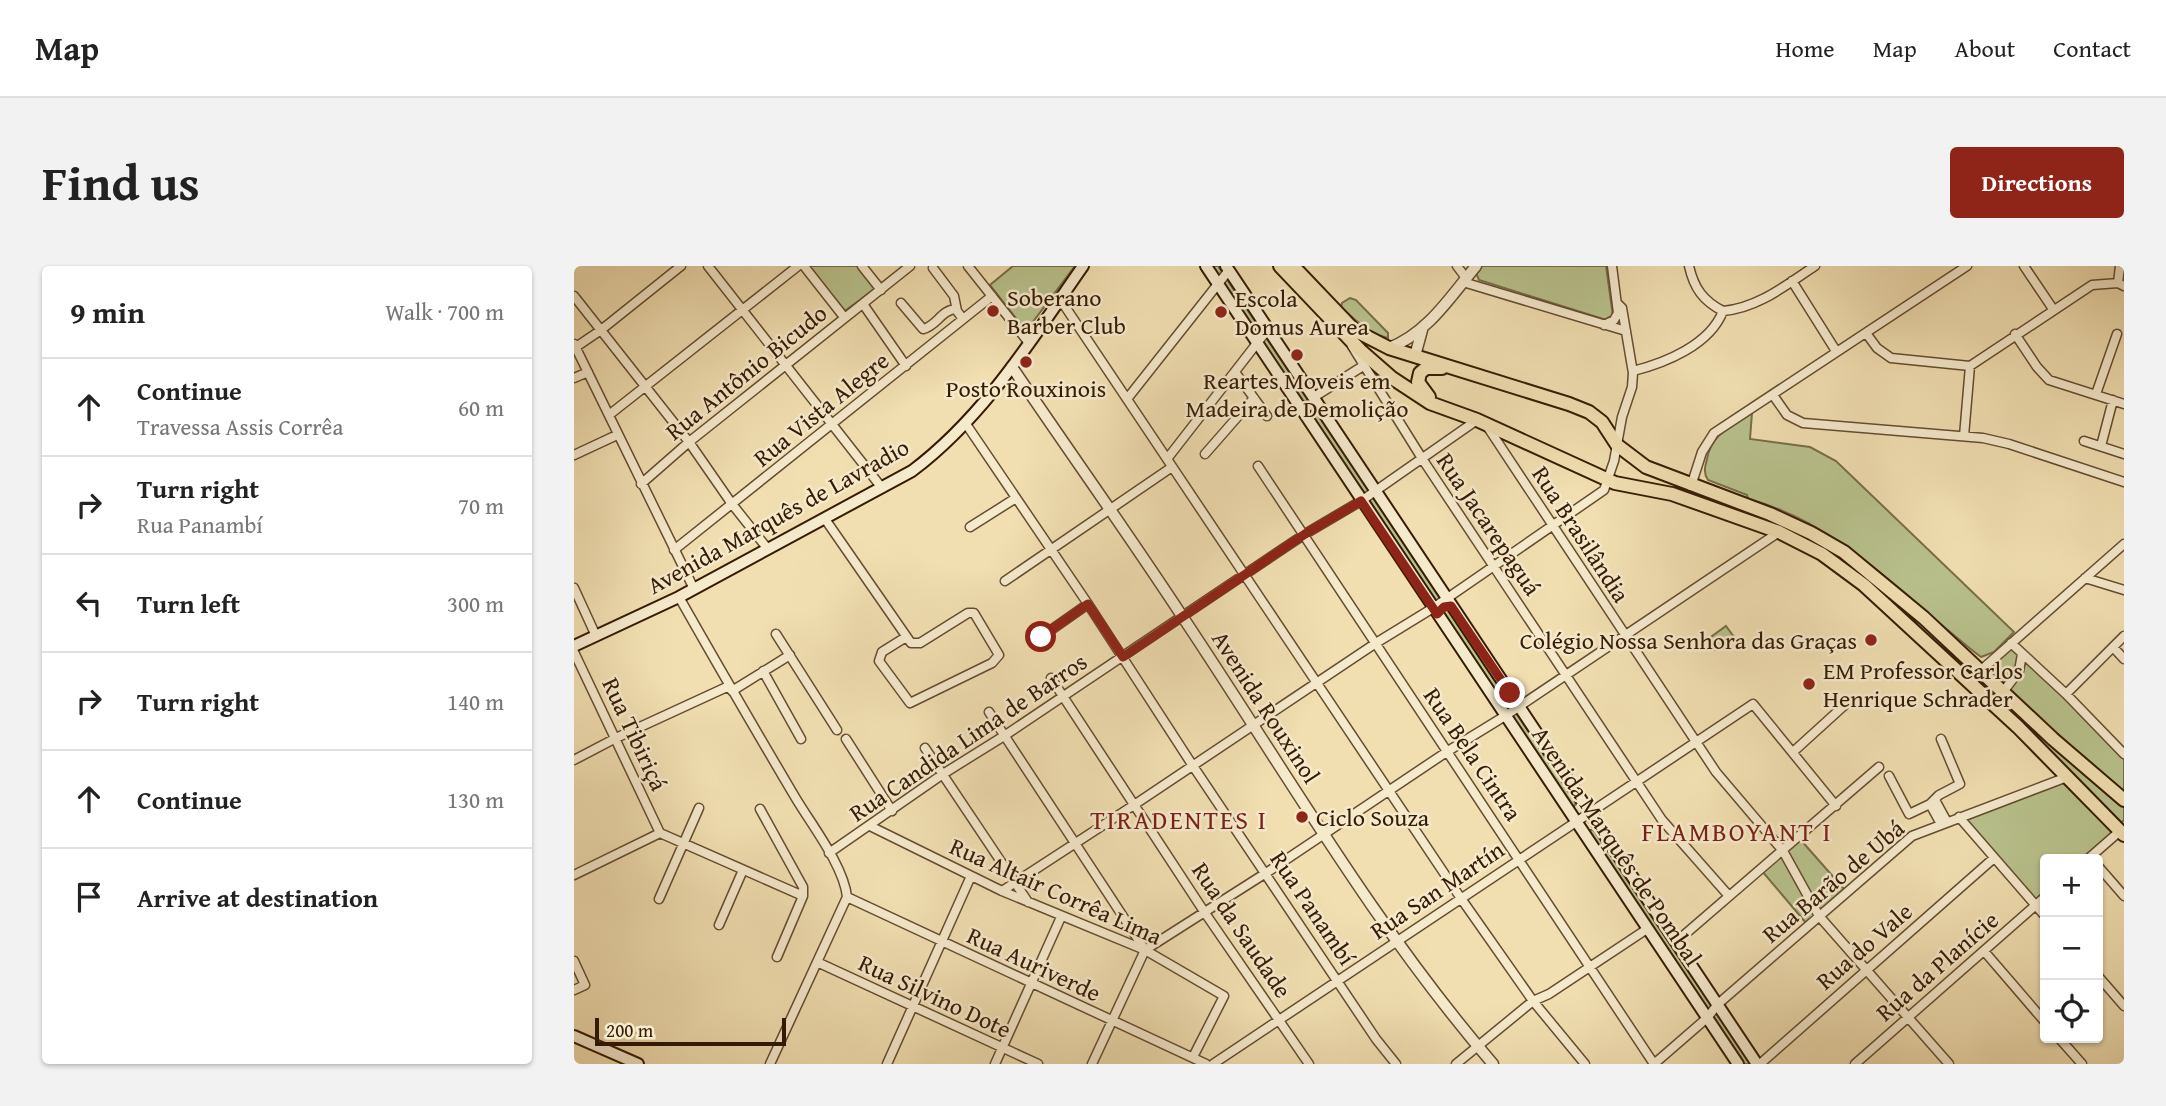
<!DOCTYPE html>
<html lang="en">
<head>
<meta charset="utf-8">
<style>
	body { margin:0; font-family:"Gentium Book Plus",serif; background:#f2f2f2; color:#222 }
	.controls { position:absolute; right:21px; bottom:21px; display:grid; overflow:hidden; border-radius:7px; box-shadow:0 2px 5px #0004 }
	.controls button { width:63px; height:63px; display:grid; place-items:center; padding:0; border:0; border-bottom:2px solid #e0e0e0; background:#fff; color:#222; font:35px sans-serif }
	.scale { position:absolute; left:21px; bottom:18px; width:191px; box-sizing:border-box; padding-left:7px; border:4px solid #361b04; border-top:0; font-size:19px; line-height:24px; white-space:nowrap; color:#361b04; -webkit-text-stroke:5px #f6eacd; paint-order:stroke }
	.stop { position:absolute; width:21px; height:21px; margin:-16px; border:5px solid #8f2418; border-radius:50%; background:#fff }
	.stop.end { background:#8f2418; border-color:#fff; box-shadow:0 2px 7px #0008 }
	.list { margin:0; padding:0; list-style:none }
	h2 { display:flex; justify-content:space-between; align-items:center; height:91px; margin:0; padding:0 28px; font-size:30px }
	h2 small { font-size:23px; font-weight:400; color:#767676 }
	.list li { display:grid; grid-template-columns:46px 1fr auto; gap:21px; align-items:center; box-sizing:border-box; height:98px; padding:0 28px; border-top:2px solid #e0e0e0 }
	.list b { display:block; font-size:26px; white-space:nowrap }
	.list p { margin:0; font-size:23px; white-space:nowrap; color:#767676 }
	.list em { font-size:23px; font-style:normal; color:#767676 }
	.icon { flex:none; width:38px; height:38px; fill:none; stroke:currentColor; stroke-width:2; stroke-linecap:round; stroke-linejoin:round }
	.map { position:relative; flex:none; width:1550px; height:798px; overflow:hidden; border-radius:7px }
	header { display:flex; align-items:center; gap:42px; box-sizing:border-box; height:98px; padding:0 35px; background:#fff; border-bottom:2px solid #e0e0e0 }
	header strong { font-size:33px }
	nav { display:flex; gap:38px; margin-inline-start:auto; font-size:24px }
	.intro { display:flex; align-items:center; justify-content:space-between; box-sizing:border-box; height:168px; padding:0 42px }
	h1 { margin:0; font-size:49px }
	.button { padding:18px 32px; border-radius:7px; background:#8f2418; color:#fff; font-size:24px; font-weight:700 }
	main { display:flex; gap:42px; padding:0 42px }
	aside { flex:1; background:#fff; border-radius:7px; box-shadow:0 2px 5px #0004 }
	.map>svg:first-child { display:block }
</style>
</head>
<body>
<header>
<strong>Map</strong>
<nav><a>Home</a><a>Map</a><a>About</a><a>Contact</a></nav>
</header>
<div class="intro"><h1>Find us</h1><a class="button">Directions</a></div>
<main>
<aside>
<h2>9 min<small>Walk · 700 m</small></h2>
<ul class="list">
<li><svg class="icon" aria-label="ahead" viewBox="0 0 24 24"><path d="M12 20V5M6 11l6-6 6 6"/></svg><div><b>Continue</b><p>Travessa Assis Corrêa</p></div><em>60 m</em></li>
<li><svg class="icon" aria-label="right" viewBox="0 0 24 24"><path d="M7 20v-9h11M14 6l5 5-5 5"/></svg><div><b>Turn right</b><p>Rua Panambí</p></div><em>70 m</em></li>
<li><svg class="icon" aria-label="left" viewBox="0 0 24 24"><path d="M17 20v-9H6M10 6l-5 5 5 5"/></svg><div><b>Turn left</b></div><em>300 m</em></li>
<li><svg class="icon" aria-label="right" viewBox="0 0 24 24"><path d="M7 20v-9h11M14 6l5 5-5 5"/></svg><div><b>Turn right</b></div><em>140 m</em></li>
<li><svg class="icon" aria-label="ahead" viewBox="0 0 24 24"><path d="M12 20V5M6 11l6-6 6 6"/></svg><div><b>Continue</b></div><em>130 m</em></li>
<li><svg class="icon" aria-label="arrive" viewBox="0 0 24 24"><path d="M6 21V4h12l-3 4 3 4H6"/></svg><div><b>Arrive at destination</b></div></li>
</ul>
</aside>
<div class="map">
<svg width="1550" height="798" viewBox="0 0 1550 798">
	<rect width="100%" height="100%" fill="#f1dfb2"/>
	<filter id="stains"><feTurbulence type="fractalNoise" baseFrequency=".00286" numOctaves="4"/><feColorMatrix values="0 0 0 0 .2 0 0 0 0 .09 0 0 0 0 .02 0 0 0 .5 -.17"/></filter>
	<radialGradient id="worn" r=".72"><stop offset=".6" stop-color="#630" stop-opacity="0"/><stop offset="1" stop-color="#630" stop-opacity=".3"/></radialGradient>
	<path fill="#b9c28d" stroke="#786e48" stroke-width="2" d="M233 0H284L301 23 268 47Z
		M439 0H501L452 65 416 19Z
		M635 0H644L734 134 727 137Z
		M908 0H1032L1039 50 1034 54 1029 53 905 14 902 7Z
		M776 32 782 34 814 67V72C794 67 782 55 767 41L768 37Z
		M740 143 1002 536 1000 541H996L733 147Z
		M1178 147 1176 173 1236 181 1262 195 1440 366 1420 386 1407 391C1333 334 1267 257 1174 233L1173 229 1134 214C1129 207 1131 201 1133 193 1137 168 1158 160 1178 147Z
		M1102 217 1172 241 1169 251 1099 226Z
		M1346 351 1458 457 1452 466 1338 359Z
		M1152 360 1160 371 1141 384 1134 373Z
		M1438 381 1492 432 1550 493V530L1413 402Z
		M1464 461 1550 535V554L1543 561 1546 565 1514 593H1471V631L1462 639 1385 551 1494 510 1457 470Z
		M1016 564H1020L1177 798H1168L1014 568Z
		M1225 572 1270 623 1232 657 1188 605Z"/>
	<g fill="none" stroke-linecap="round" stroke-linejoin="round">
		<defs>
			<path id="minor" d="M134 0 308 222
				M230 0 270 51
				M288 0 307 24
				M394 0 455 77
				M883 0 892 12
				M1115 0C1120 22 1129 35 1149 45 1184 42 1212 19 1241 0
				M1450 0 1479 43
				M359 2 380 30 383 45 389 53
				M1218 15 1262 85
				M889 16 1052 65
				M1544 17 1546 0
				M0 30 115 176 158 238 193 282
				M486 33 886 631 959 735 1011 798
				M327 37 349 63C363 60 367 44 382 43
				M289 38 332 100
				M1030 59 1040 54 1044 47 1038 0
				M1292 67 1303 82 1317 92 1396 100 1518 19 1544 17 1550 20
				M1441 68 1463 101 1475 114 1550 138
				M0 78 120 323
				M778 80 849 194 1088 554 1155 630
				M2 81 27 64 107 0
				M1059 105C1091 97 1136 79 1149 45
				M661 106 693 150
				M0 112 14 106
				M1522 128 1543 68
				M1199 129 1213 149 1229 157 1409 172 1435 178 1550 216
				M740 131 789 100
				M553 133 655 4
				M35 149 224 0
				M392 158 514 338 619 500 802 773 822 798
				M913 160 1142 506 1209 585 1245 650 1375 798
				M1390 170 1396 100
				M1510 175 1550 188
				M1527 180 1539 134
				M631 188 680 132
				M0 189 43 169
				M593 193 694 63
				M684 200 1080 798
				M67 218 115 176 336 0
				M1117 220 1128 186 1140 167 1393 0
				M251 253 337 377H346L394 347H400L425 389 418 397 336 437 305 395 308 386 332 371
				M396 261 442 232
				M100 284 418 30
				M1511 312 1550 324
				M431 315 598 201
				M0 322 22 370
				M105 331C143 398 182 465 221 531 237 558 270 600 273 631L196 798
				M202 368 263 464
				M467 371 514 338
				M1437 377 1492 428 1550 488
				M1539 381 1550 393
				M0 386 86 567
				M189 405 227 473
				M1406 405 1550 278
				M477 412 631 647 735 798
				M158 425 216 389
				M1429 426 1445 405 1448 388
				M1492 428 1550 370
				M415 446 571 684
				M272 473 318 545
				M351 482 454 636
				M1219 486 1274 436
				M0 494 42 472 155 420
				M1315 510 1335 548 1356 538 1367 558
				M1361 534 1373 556
				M1356 538 1365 529 1386 518 1367 473
				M186 543 229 621V630L203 691
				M1385 551 1471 650
				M296 560 428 625 571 684 650 730 619 791
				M86 567 229 630
				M255 587 369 508 430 470 731 268 787 235 903 154
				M1514 593 1546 565
				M1524 600 1550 630
				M0 609 86 567
				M428 625 560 539 802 377 859 342 1030 224 1040 195 1048 151 1058 121 1059 107 1048 42 1044 38
				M273 631 632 798
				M85 633 125 542
				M145 659 169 604
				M1102 676 1305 501
				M571 684 692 607 874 485 931 450 1205 266
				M1410 685 1471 756
				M0 695 11 719 0 724
				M243 696 464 798
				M1524 710 1550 740
				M1485 772 1508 798
				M313 798 397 610
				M421 798 487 651
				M518 798 571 684
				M639 798 1179 438 1262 540
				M882 798 959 735 975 728 1073 663
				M1080 798 1133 752 1144 738 1338 570 1493 511
				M1186 798 1420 592
				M1281 798 1471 631"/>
			<path id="tertiary" d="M815 82C853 68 877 30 902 0
				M841 90 848 64
				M438 101C494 184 553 266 608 350 709 501 800 660 919 798"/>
			<path id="secondary" d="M632 0 1164 798
				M652 0 1183 798
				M0 380 105 331 338 205C410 151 458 73 509 0
				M0 770 64 798"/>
			<path id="primary" d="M706 0 786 84 818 112 856 137 903 154 1041 217 1098 228 1205 266 1248 288 1290 319 1444 461 1550 569
				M719 0 780 64 815 82 995 138 1015 146 1028 156 1043 179 1072 201 1196 248 1237 267 1270 286 1350 352 1479 473 1550 534
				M855 131 844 116 846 107 852 102H868"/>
		</defs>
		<use href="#minor" stroke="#654c30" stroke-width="11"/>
		<use href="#tertiary" stroke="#654c30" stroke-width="13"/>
		<use href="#secondary" stroke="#361b04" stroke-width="14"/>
		<use href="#primary" stroke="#361b04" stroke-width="16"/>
		<use href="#minor" stroke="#f6eacd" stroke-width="8"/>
		<use href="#tertiary" stroke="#f6eacd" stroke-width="10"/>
		<use href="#secondary" stroke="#f6eacd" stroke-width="10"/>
		<use href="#primary" stroke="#f1dfb2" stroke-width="12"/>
	</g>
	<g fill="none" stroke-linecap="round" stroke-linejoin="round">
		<path stroke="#8f2418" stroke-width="9" d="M467 371 514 338 549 391 731 268 787 235 863 348 870 341 877 340 936 427"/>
	</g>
	<g fill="#8f2418" stroke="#f6eacd" stroke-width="2.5">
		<circle cx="419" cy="45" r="7"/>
		<circle cx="647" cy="46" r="7"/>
		<circle cx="723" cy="89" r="7"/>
		<circle cx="452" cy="96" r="7"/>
		<circle cx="1297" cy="374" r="7"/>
		<circle cx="1235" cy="418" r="7"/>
		<circle cx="728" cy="551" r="7"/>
	</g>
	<g text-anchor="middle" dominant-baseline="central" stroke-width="5" stroke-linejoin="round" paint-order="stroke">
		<g font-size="24" fill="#361b04" stroke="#f6eacd" text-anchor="start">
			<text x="433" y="31">Soberano<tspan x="433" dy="28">Barber Club</tspan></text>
			<text x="661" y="32">Escola<tspan x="661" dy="28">Domus Aurea</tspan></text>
			<text x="723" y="114" text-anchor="middle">Reartes Moveis em<tspan x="723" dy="28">Madeira de Demolição</tspan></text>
			<text x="452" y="122" text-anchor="middle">Posto Rouxinois</text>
			<text x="1283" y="374" text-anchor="end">Colégio Nossa Senhora das Graças</text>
			<text x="1249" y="404">EM Professor Carlos<tspan x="1249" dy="28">Henrique Schrader</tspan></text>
			<text x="742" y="551">Ciclo Souza</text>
		</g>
		<g font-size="24" fill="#361b04" stroke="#f6eacd">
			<text transform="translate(172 106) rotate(-39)">Rua Antônio Bicudo</text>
			<text transform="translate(247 143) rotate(-39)">Rua Vista Alegre</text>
			<text transform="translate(204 250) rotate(-29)">Avenida Marquês de Lavradio</text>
			<text transform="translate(915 258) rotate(56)">Rua Jacarepaguá</text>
			<text transform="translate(1007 268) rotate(57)">Rua Brasilândia</text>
			<text transform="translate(692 441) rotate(57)">Avenida Rouxinol</text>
			<text transform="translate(61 468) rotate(65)">Rua Tibiriçá</text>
			<text transform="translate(394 471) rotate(-34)">Rua Candida Lima de Barros</text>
			<text transform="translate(899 488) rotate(56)">Rua Bela Cintra</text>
			<text transform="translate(1043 580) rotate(56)">Avenida Marquês de Pombal</text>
			<text transform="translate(1259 615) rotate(-40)">Rua Barão de Ubá</text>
			<text transform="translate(863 624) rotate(-34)">Rua San Martín</text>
			<text transform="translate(482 625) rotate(24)">Rua Altair Corrêa Lima</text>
			<text transform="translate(739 642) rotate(56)">Rua Panambí</text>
			<text transform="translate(668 664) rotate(56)">Rua da Saudade</text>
			<text transform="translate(1290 680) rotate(-41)">Rua do Vale</text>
			<text transform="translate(460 698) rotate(25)">Rua Auriverde</text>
			<text transform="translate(1363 700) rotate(-41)">Rua da Planície</text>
			<text transform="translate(361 730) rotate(25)">Rua Silvino Dote</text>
		</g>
		<g font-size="26" letter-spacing="2" fill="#7a1f14" stroke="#f6eacd">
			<text x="605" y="553">TIRADENTES I</text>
			<text x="1163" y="565">FLAMBOYANT I</text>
		</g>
	</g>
	<rect width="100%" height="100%" filter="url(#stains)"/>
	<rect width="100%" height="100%" fill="url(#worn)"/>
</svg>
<div class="controls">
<button>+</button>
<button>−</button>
<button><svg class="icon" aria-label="locate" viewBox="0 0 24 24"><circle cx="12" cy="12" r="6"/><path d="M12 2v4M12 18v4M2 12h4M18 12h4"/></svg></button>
</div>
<div class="scale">200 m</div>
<div class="stop" style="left:467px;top:371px"></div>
<div class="stop end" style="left:936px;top:427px"></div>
</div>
</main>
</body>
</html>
